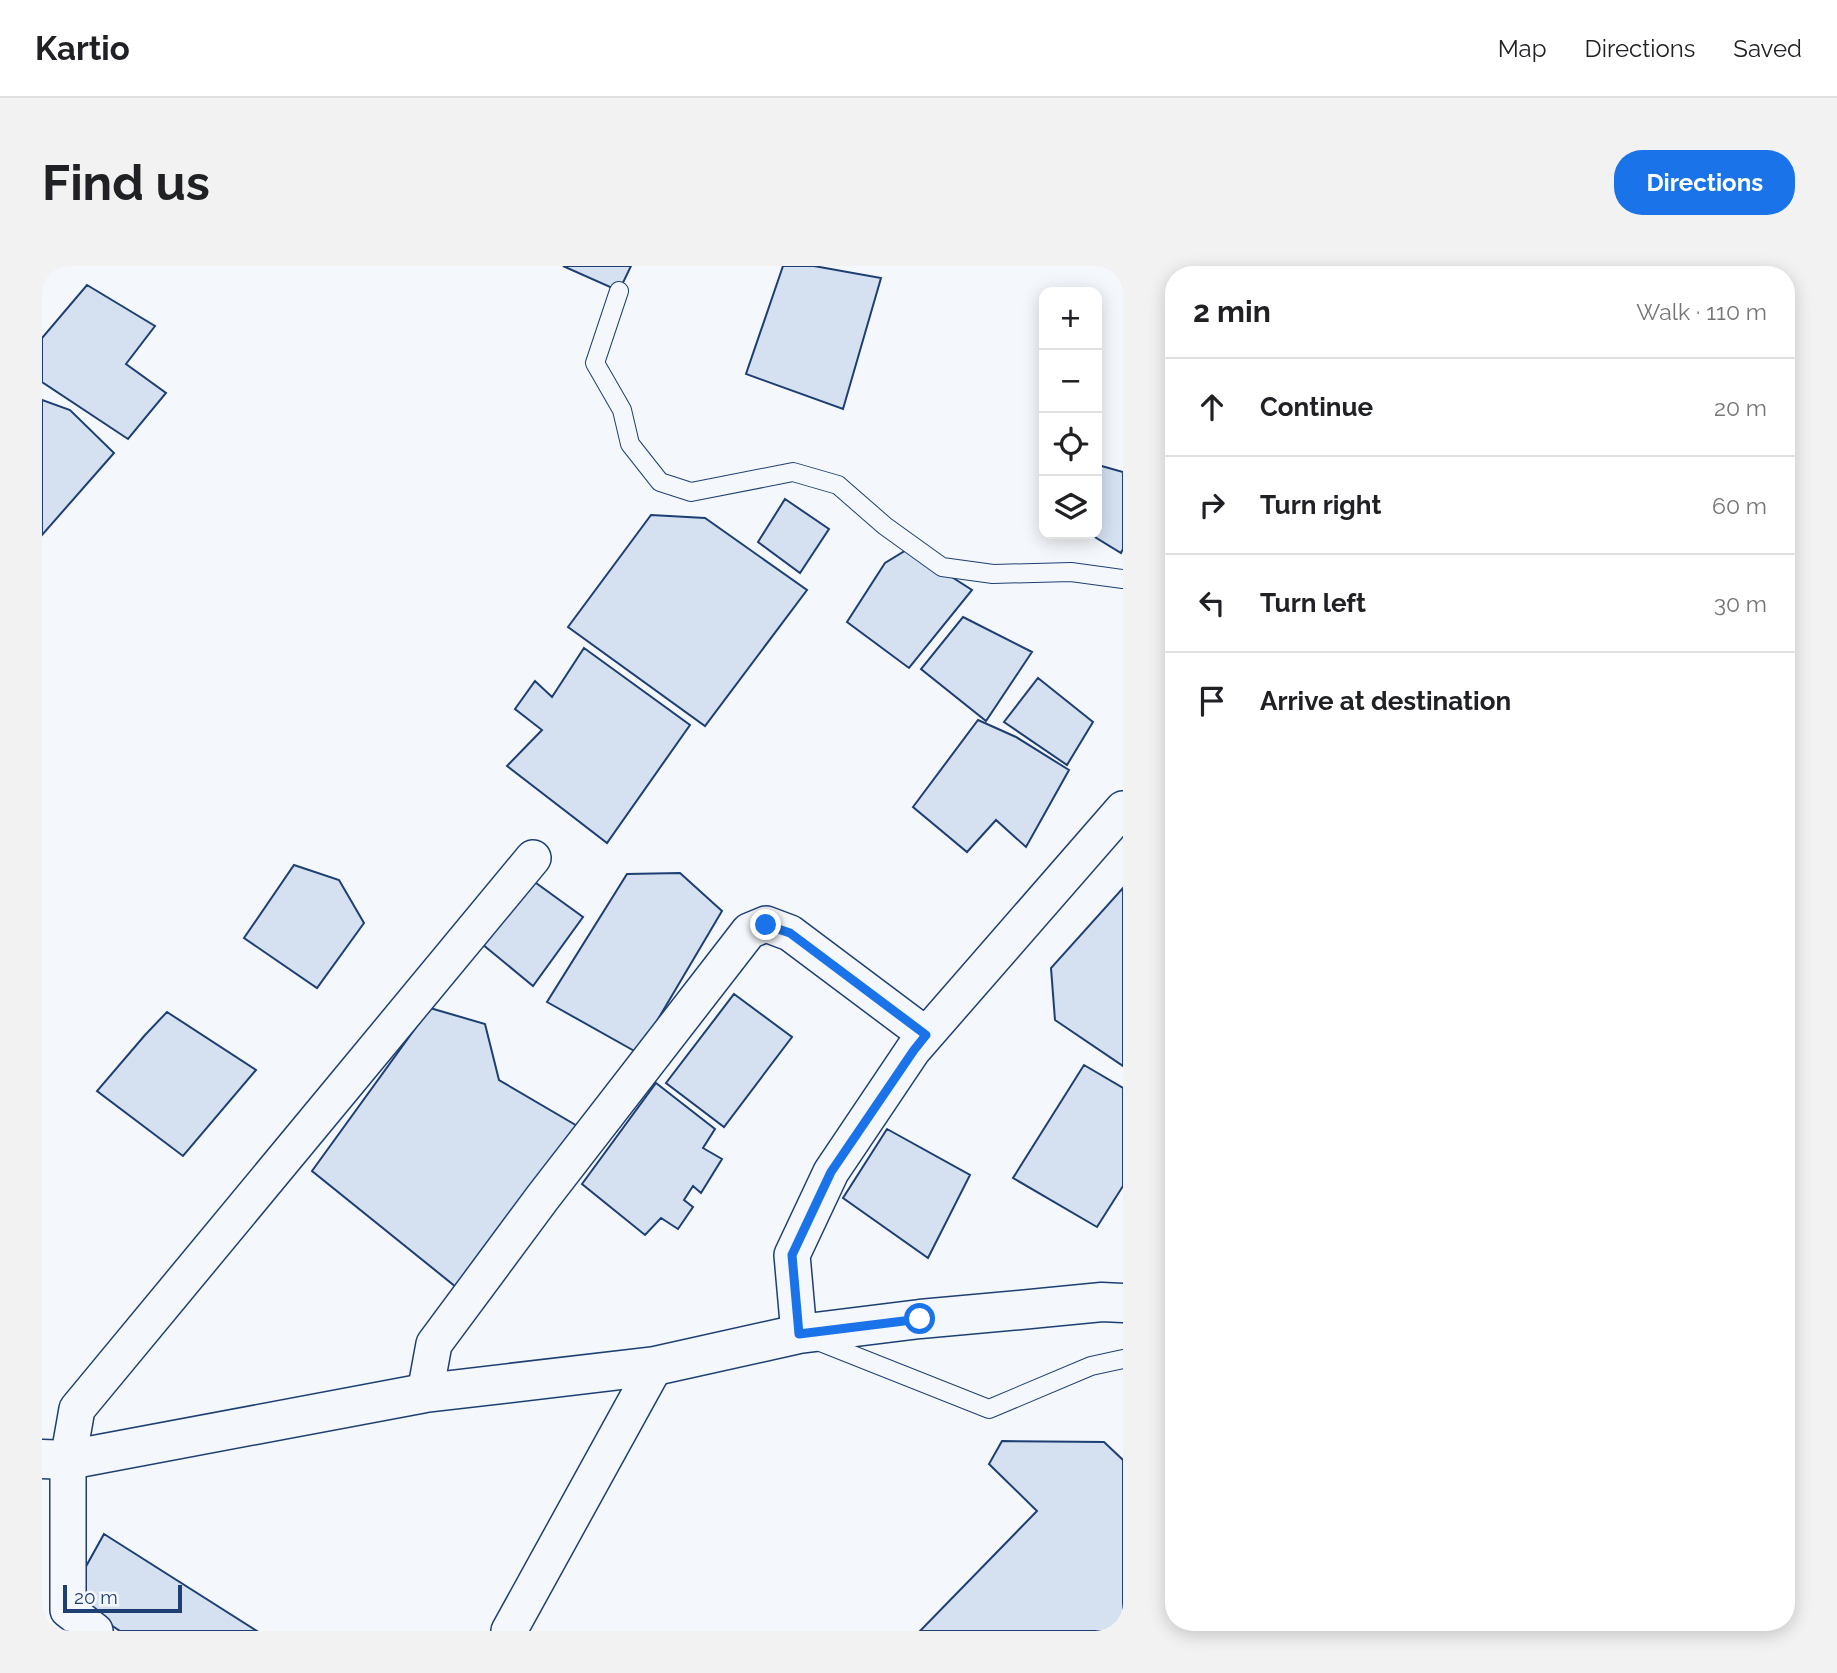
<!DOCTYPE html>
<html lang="en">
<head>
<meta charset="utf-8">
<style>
	body { margin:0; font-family:Raleway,sans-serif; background:#f2f2f2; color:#202124 }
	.controls { position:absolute; right:21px; top:21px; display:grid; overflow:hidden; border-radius:14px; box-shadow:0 4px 18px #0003 }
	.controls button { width:63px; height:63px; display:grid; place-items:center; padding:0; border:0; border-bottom:2px solid #e0e0e0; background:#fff; color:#202124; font:35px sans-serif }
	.scale { position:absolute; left:21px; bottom:18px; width:119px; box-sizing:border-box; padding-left:7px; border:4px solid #1d3f73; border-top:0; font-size:19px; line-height:24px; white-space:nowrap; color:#1d3f73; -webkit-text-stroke:5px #f4f7fb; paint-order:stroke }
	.stop { position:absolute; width:21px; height:21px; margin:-16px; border:5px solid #1a73e8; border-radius:50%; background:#fff }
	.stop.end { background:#1a73e8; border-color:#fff; box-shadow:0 2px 7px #0008 }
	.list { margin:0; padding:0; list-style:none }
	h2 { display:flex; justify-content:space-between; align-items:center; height:91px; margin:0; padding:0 28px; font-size:30px }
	h2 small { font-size:23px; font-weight:400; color:#757577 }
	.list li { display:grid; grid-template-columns:46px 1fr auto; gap:21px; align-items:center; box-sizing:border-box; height:98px; padding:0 28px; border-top:2px solid #e0e0e0 }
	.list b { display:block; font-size:26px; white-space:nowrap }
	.list em { font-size:23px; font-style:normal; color:#757577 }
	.icon { flex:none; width:38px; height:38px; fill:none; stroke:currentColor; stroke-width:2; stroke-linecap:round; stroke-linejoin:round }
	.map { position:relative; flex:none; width:1081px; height:1365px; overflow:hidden; border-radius:28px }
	header { display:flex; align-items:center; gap:42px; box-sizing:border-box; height:98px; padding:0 35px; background:#fff; border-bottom:2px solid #e0e0e0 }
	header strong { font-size:33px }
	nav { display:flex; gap:38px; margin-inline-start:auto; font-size:24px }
	.intro { display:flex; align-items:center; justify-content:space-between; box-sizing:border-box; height:168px; padding:0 42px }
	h1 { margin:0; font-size:49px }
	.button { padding:18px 32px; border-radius:28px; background:#1a73e8; color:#fff; font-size:24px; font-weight:700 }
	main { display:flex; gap:42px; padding:0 42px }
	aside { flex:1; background:#fff; border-radius:28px; box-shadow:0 4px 18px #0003 }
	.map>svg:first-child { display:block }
</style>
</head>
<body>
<header>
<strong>Kartio</strong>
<nav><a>Map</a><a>Directions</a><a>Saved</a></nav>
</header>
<div class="intro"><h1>Find us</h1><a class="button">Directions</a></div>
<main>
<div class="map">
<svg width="1081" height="1365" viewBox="0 0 1081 1365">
	<rect width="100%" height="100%" fill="#f4f7fb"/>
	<path fill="#d5e0f0" stroke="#1d3f73" stroke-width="2" d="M521 0H589L577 25Z
		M741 0H772L839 12 801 143 704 108Z
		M45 19 113 60 84 98 124 127 86 173 0 116V72Z
		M0 134 28 144 72 187 0 269Z
		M1056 199 1081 206V283L1079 287 1048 268H1055Z
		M743 233 787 263 758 307 716 276Z
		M609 249 663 252 765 324 663 460 526 361Z
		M866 283 930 324 867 402 805 356 843 297Z
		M921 351 990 386 944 455 879 403Z
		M542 382 648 459 565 577 465 500 500 464 473 443 493 415 510 431Z
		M996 412 1051 456 1025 499 962 456Z
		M936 454 974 471 1027 504 984 581 954 554 925 586 871 541Z
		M252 599 297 614 322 657 275 722 202 672Z
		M638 607 680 645 596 787 505 736 585 608Z
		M483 609 541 651 491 720 434 673Z
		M1081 622V800L1013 754 1009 702Z
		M692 728 750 771 682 861 624 817Z
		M388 742 443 758 457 814 537 861 414 1021 270 905Z
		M125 746 214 804 141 890 55 825 103 769Z
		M1042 799 1081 822V920L1055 961 971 912Z
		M614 817 673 863 661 882 680 893 659 927 651 920 642 934 651 941 636 963 619 952 603 969 540 918Z
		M845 863 928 909 886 992 801 932Z
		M960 1175 1062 1176 1081 1194V1365H878L995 1245 947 1198Z
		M62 1268 215 1365H78L27 1331Z"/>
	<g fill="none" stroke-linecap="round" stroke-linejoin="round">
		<defs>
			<path id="service" d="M577 25 553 97 580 144 588 178 618 216 649 226 751 206 796 219 843 260 900 301 951 308 1029 306 1081 313
				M773 1074 947 1143 1049 1100 1081 1093"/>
			<path id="minor" d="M757 1068 750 989 789 906 871 784 1081 543
				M383 1127 392 1078 501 931 707 665 724 658 748 667 884 769
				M53 1365 26 1344V1194L35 1143 491 592
				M467 1365 613 1100"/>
			<path id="tertiary" d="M0 1193 26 1194 383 1127 613 1100 757 1068 878 1053 978 1044 1060 1036 1081 1037"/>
		</defs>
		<use href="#service" stroke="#1d3f73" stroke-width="20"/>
		<use href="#minor" stroke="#1d3f73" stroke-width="38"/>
		<use href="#tertiary" stroke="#1d3f73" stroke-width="41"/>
		<use href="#service" stroke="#f4f7fb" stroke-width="18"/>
		<use href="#minor" stroke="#f4f7fb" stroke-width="35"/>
		<use href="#tertiary" stroke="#f4f7fb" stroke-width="38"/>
	</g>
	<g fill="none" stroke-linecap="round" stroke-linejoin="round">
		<path stroke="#1a73e8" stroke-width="9" d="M724 659 748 667 884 769 872 784 789 906 750 989 757 1068 878 1053"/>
	</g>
</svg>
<div class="controls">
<button>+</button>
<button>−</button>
<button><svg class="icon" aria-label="locate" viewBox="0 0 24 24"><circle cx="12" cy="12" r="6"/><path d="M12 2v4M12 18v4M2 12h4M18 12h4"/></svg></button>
<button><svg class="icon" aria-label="layers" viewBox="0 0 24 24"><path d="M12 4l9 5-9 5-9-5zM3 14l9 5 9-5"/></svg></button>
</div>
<div class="scale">20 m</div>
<div class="stop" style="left:878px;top:1053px"></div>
<div class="stop end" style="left:724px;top:659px"></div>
</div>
<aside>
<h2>2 min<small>Walk · 110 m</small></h2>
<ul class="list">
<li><svg class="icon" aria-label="ahead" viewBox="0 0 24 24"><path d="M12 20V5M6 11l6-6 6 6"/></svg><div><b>Continue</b></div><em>20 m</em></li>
<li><svg class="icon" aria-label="right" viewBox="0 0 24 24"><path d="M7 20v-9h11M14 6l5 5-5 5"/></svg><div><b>Turn right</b></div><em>60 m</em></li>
<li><svg class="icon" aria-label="left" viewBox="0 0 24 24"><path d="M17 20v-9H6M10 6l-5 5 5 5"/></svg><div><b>Turn left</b></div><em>30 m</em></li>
<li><svg class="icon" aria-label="arrive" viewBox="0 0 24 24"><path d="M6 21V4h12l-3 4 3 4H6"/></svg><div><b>Arrive at destination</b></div></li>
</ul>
</aside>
</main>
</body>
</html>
